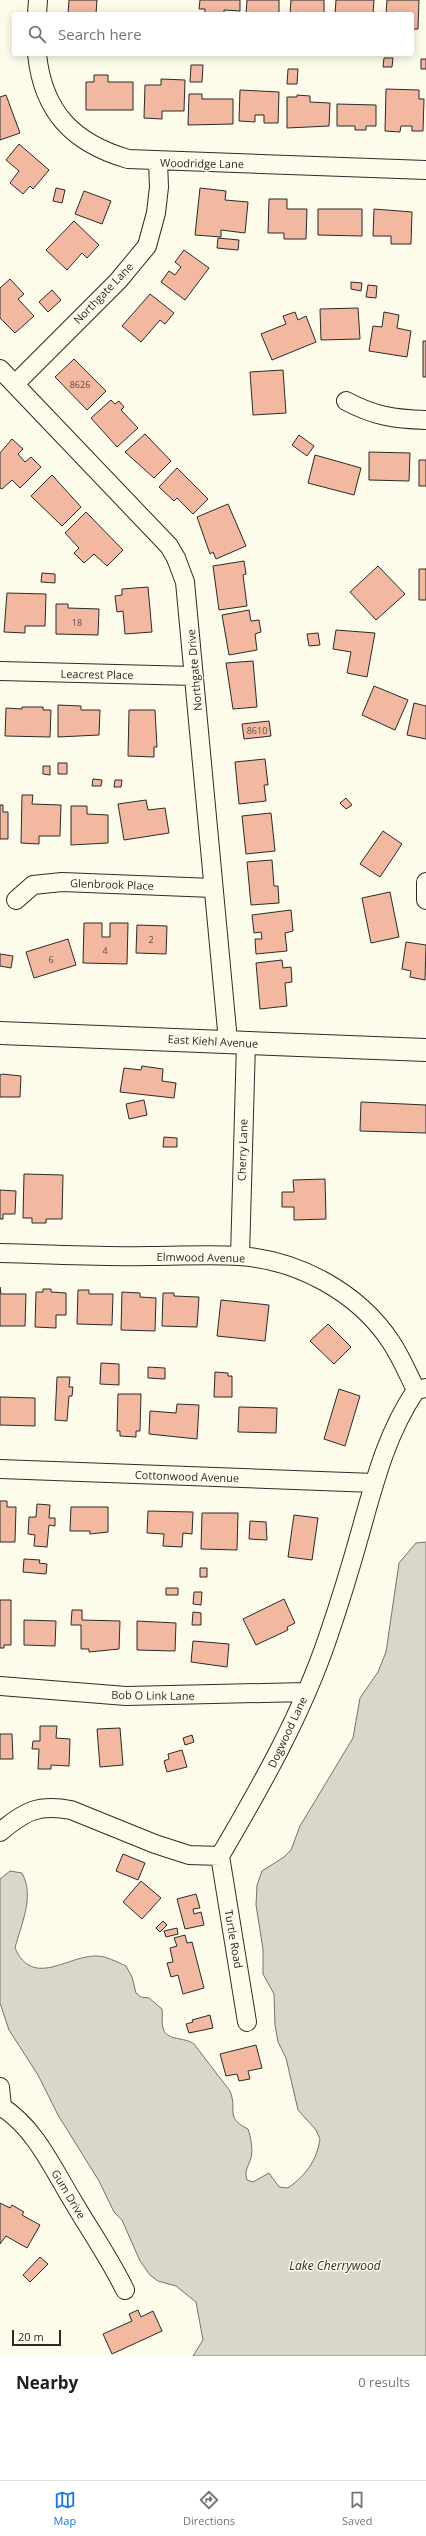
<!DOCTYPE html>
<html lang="en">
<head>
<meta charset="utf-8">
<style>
	body { margin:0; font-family:"Open Sans",sans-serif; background:#f2f2f2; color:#202124 }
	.scale { position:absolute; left:12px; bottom:10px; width:49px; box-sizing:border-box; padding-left:4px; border:2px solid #2b2b2b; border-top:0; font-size:11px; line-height:14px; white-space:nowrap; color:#2b2b2b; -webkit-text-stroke:3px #fdfbea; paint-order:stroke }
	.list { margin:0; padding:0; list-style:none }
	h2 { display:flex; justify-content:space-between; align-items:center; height:52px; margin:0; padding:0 16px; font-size:17px }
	h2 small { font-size:13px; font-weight:400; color:#757577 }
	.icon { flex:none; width:22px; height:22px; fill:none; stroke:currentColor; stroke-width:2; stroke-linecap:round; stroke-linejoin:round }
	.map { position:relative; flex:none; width:426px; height:2356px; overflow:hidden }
	.search { position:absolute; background:#fff; box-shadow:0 2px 10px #0003; left:12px; right:12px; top:12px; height:44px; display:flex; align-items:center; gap:10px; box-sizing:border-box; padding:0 14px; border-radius:4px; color:#757577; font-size:15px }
	.sheet { height:124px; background:#fff }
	nav { display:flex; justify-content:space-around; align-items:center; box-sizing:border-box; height:56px; border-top:1px solid #e0e0e0; background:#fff; font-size:11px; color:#757577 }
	nav a { display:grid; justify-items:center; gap:2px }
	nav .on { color:#1a73e8 }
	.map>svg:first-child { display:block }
</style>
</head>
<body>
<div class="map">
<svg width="426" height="2356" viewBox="0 0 426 2356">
	<rect width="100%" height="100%" fill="#fdfbea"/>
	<path fill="#d8d7c9" stroke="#74746e" d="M426 1542V2356H193L203 2340 196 2302 176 2286 158 2281 150 2275 140 2261 122 2220 114 2212 99 2181 58 2115 38 2075 9 2030 0 2003V1879L10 1871 22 1873C35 1897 21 1924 15 1948 33 1989 68 1955 97 1956 106 1956 117 1962 126 1966L132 1977 136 1993 141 1997 149 1998 162 2009C163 2016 161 2022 163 2028 165 2041 186 2037 194 2044L230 2091C238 2111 224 2117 248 2129 251 2137 253 2150 251 2158 248 2167 244 2171 247 2180L253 2182 269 2173 279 2187 288 2188C305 2176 317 2161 320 2139L316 2130 298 2110 286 2058 278 2042 275 2025 274 1994 263 1974V1949L256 1905 257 1885 262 1871 284 1857 291 1850 300 1826 353 1738 360 1698 378 1672 386 1652 399 1563 416 1543Z"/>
	<path fill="#f2b8a0" stroke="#2b2b2b" d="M69 0H97L96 14H68Z
		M200 0H240V11L224 10V14H205V9H199Z
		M247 0H279V14H246Z
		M291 0H324V14H290Z
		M336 0H374L373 14H335Z
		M387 0H419L418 29H412V14H386Z
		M384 58H393L392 67H383Z
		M421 59H426V69H421Z
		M191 65H203L202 82H190Z
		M288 69H298L297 84H287Z
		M94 75H108V82H133V110H86V82H94Z
		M161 79 185 80 184 111H162V119L144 118 145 85H161Z
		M386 89 419 90V99H424L423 131H412V126H401L400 132 385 131Z
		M240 90 279 92 278 123H264V115H255V122L239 121Z
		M189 94H202V99H233V124L188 125Z
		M6 95 20 133 0 140V97Z
		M297 95 310 96V102L330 103 329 126 287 128V97H297Z
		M337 104 376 105V126H366V130H355V126H337Z
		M19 144 49 170 33 189 30 186 23 194 10 183 19 171 6 160Z
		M56 188 65 190 62 203 53 201Z
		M200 188 226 191 225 200 248 202 245 233 221 230V237L195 235Z
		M84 191 111 201 102 224 75 214Z
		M269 199H287V209H307L306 239H284V233H268Z
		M318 209H362V236L318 235Z
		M374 209 412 212 411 244H391V236H373Z
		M74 221 99 245 87 258 82 253 67 270 46 250Z
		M218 238 239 240 238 250 217 248Z
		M184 250 209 268 185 300 161 282 169 271 175 275 181 267 175 262Z
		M10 279 24 294 18 299 34 316 15 333 0 318V288Z
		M351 282 362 283 361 291 351 289Z
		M368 285 377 286 376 298 366 297Z
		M52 290 61 300 48 312 39 302Z
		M150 294 174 313 165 324 160 320 141 342 122 326Z
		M358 308 360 339 321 340 320 309Z
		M295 312 298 320 306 316 316 342 272 360 261 334 286 324 283 316Z
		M384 312 399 315 397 328 411 331 407 357 369 351 373 326 382 327Z
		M423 341H426V377H423Z
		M74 359 106 391 87 410 55 377Z
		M283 370 286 413 253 415 250 372Z
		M111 400 115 404 119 401 124 407 121 410 138 428 117 447 91 418Z
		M145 434 171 461 154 478 125 452Z
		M299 435 314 446 307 456 292 445Z
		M12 439 23 449 18 454 25 462 31 457 41 467 20 488 12 480 2 489 0 488V453Z
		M369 452 410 453 409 481 369 480Z
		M315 455 361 468 354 495 308 483Z
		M419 460H426V486H419Z
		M177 468 208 499 193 514 177 498 174 501 159 487Z
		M52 475 81 507 62 526 31 496Z
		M228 504 246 546 216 559 213 552 210 554 197 517Z
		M86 512 123 550 107 566 94 554 84 563 74 553 79 548 65 533Z
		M244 561 246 574 243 575 247 606 219 610 213 566Z
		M378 566 405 594 376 620 350 592Z
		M419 569H426V600H419Z
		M42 573 55 574V583L41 582Z
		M148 587 152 632 125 634 123 611 117 612 115 596 122 595V589Z
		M7 593 46 594 45 626H25V633L4 632Z
		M56 604H68V608L99 609 98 635 56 634Z
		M249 610 251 621 259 620 261 632 255 634 257 650 229 655 222 615Z
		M336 630 375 633 367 677 347 673 351 652 333 649Z
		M318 633 320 645 309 646 307 634Z
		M253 661 257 707 233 709 226 663Z
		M374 686 408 700 395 730 362 715Z
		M414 703 426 706V739L407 735Z
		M58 705 81 706V710H100L99 735 58 737Z
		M22 707H43V710H51L50 737 5 736 6 708 22 709Z
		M129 710H155L157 747H154V757L128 756Z
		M269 721 271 736 244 739 242 724Z
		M265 759 268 785H264L266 801 239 804 235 762Z
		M58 763H67V774H58Z
		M43 766H50V775L43 774Z
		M93 779 102 780 101 786H92Z
		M115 780H122L121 787H114Z
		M22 795H33L32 804 61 805 60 836H39V844L21 843Z
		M346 798 352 805 346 809 340 803Z
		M146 800 148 810 165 808 169 833 124 840 118 804Z
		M0 805H3V812H8V839H0Z
		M71 806H87V814L108 815V843L71 845Z
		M271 813 275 851 246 854 242 816Z
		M383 831 402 844 380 877 360 864Z
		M272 860 274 886H278L279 903 251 905 247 862Z
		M390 892 399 937 371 943 362 898Z
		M291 910 293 931 285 933 287 951 256 954 255 939H262L261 932 254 933 252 915Z
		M84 923H102V937H110V923H128L127 964 83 963Z
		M137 925 167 926 166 954 136 953Z
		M68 939 76 965 34 978 26 952Z
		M406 942 426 945 425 980 410 977 411 971 402 969Z
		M0 954 13 956 11 968 0 966Z
		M282 960 283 968 291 967 292 982 285 983 287 1006 260 1009 256 963Z
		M142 1066 163 1069 162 1081 176 1083 174 1098 120 1092 124 1068 141 1070Z
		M2 1074 21 1076 20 1097H0V1075Z
		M144 1100 147 1115 129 1119 126 1104Z
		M361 1102 426 1105V1133L360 1131Z
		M164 1137 177 1138V1147H163Z
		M24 1174 63 1175 62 1219H46V1223H32V1218H23Z
		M325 1179 326 1219 294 1220V1207H282V1192H294L293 1180Z
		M0 1190 16 1191 15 1214H3V1219H0Z
		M0 1287 1 1294H26L25 1326H0Z
		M43 1289H51V1292L66 1293V1315H56V1328L35 1327 36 1292H43Z
		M78 1290H89V1294H113L112 1325 77 1324Z
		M122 1292 140 1293V1297L156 1298 155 1331 121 1330Z
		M163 1293H174V1296L199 1297 197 1327 162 1326Z
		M221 1300 269 1305 265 1341 217 1336Z
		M328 1324 351 1347 334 1364 310 1341Z
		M101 1363 119 1364V1385L100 1384Z
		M148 1367 165 1368V1379L148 1378Z
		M215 1372 228 1373V1376H232V1397H214Z
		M57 1377H70L69 1387H73L72 1396H69L67 1421 55 1420Z
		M339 1389 360 1396 345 1446 324 1439Z
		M118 1394H141L140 1431H136V1437L120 1436V1431H117Z
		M0 1397 35 1398V1426L0 1425Z
		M177 1404 199 1405 197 1439 149 1434 150 1411 176 1413Z
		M239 1407 277 1408 276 1433 238 1432Z
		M0 1501H7V1507H16L15 1542H0Z
		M37 1504 50 1505 49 1518H55V1526L49 1525 47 1547 34 1546 35 1535 28 1534 29 1517H36Z
		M71 1507H108V1532L90 1534V1531H70Z
		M148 1511 193 1512 192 1534 183 1533 182 1547 163 1546 164 1534 147 1533Z
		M202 1513H238L237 1550 201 1549Z
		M294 1515 318 1518 312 1560 288 1557Z
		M250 1521 266 1522 267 1540 249 1539Z
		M24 1559 40 1560 39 1563 47 1564 46 1574 23 1572Z
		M200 1568H207V1577H200Z
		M166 1588H178V1595H166Z
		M194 1592H202L201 1605 193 1604Z
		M284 1599 295 1623 287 1627 288 1630 256 1645 243 1619Z
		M0 1600H11V1645H4V1648H0Z
		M72 1610H82V1620L120 1621 119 1649 89 1652V1649H81V1625H71Z
		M193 1612 201 1613V1625H192Z
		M24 1620 56 1621 55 1646 24 1645Z
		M137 1621 176 1623 175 1651 137 1650Z
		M193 1641 229 1644 227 1667 191 1662Z
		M40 1726H57L56 1738 70 1739 69 1766 51 1765V1769H38L39 1749H32L33 1741H40Z
		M120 1728 123 1765 100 1767 97 1729Z
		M0 1734H12L13 1759H0Z
		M192 1735 194 1742 185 1745 183 1738Z
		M182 1750 187 1767 167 1772 164 1761 169 1759 168 1754Z
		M123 1854 145 1863 138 1880 116 1871Z
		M141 1881 161 1898 142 1919 123 1902Z
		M196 1894 200 1908 193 1909 194 1914 201 1912 204 1925 185 1929 177 1899Z
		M163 1921 167 1925 160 1932 156 1928Z
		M177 1928 178 1934 166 1937 164 1931Z
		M185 1935 187 1943 192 1942 204 1988 183 1994 178 1975 171 1977 167 1963 173 1962 170 1948 177 1946 174 1938Z
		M210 2015 213 2028 189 2033 186 2024 193 2022 192 2020Z
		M256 2045 262 2068 248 2071 250 2079 239 2081 237 2074 226 2076 220 2054Z
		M0 2203 10 2208 12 2205 24 2212 22 2215 40 2225 27 2248 6 2236 0 2244Z
		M40 2257 48 2264 30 2282 23 2275Z
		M138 2310 141 2317 153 2311 162 2331 112 2354 103 2334 132 2321 129 2314Z"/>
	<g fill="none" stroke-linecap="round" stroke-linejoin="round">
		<defs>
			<path id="minor" d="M37 14 38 0
				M37 54C43 112 73 143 128 159L426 170
				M0 369 169 546 176 558 185 582 228 1041
				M15 384 118 281 147 246 156 213 159 187 158 161
				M346 401C374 416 394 419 426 420
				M0 671 194 676
				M426 882V900
				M16 900 33 885 62 882 213 888
				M0 1253C50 1254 101 1257 151 1256 180 1256 210 1254 239 1256 298 1260 358 1292 391 1342 401 1357 408 1374 416 1390
				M240 1256 246 1043
				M0 1469 374 1483
				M0 1686 126 1696 306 1692
				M0 1832C25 1811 38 1804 71 1810L155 1844 189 1855 220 1856C261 1786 302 1714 328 1637 340 1602 351 1566 361 1530 375 1480 387 1433 416 1390L426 1388
				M220 1856 247 2022
				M0 2087 2 2107 0 2108
				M2 2107C36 2129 53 2169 74 2203 91 2232 110 2259 125 2290"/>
			<path id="major" d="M0 1033 426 1050"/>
		</defs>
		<use href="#minor" stroke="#2b2b2b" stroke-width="20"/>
		<use href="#major" stroke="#2b2b2b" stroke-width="24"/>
		<use href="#minor" stroke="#fdfbea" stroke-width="18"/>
		<use href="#major" stroke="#fdfbea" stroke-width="22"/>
	</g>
	<g text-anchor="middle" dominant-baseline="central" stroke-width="3" stroke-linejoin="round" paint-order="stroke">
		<g font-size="9" fill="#5d4e48">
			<text x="80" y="384">8626</text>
			<text x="77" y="622">18</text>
			<text x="257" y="730">8610</text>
			<text x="151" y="939">2</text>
			<text x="105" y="950">4</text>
			<text x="51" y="959">6</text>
		</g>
		<g font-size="11" fill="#2b2b2b" stroke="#fdfbea">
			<text transform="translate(202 163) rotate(1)">Woodridge Lane</text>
			<text transform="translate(103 293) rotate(-46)">Northgate Lane</text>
			<text transform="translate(194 670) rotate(-95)">Northgate Drive</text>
			<text transform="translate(97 674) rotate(1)">Leacrest Place</text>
			<text transform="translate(112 884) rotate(2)">Glenbrook Place</text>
			<text transform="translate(213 1041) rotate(3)">East Kiehl Avenue</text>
			<text transform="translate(242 1150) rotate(-88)">Cherry Lane</text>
			<text transform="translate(201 1257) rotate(1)">Elmwood Avenue</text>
			<text transform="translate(187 1476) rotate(2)">Cottonwood Avenue</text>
			<text transform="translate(153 1695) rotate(1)">Bob O Link Lane</text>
			<text transform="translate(287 1732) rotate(-65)">Dogwood Lane</text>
			<text transform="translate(234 1939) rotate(80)">Turtle Road</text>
			<text transform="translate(69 2194) rotate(59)">Gum Drive</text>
		</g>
		<g font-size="12" font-style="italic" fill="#2b2b2b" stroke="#fdfbea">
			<text x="335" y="2265">Lake Cherrywood</text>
		</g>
	</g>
</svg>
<div class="scale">20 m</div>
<div class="search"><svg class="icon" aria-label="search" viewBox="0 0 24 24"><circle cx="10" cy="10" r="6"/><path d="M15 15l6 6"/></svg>Search here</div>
</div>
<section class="sheet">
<h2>Nearby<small>0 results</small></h2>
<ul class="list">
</ul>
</section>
<nav>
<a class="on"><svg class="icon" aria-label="map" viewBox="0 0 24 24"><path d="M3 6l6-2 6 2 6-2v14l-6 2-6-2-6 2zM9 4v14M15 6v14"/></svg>Map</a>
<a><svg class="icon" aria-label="directions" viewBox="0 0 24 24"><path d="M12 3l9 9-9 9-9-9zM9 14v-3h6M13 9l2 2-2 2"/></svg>Directions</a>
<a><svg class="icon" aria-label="saved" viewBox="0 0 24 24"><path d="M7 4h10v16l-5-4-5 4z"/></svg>Saved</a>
</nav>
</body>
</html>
